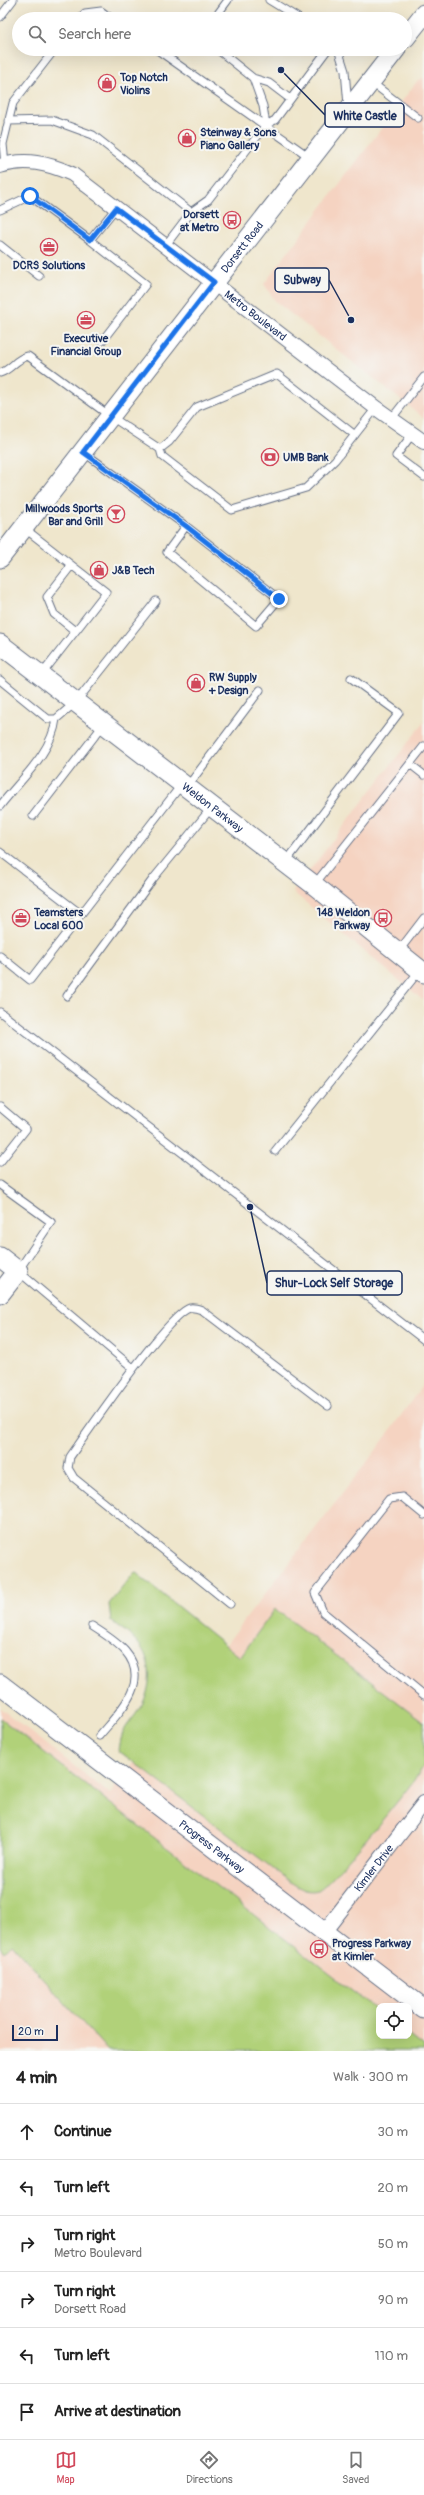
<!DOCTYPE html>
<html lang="en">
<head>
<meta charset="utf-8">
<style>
	body { margin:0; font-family:Pangolin,sans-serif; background:#f2f2f2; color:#222 }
	.controls { position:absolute; right:12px; bottom:12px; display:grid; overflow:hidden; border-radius:8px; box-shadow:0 4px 16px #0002 }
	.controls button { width:36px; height:36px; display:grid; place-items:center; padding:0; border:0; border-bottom:1px solid #e0e0e0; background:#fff; color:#222; font:20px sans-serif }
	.scale { position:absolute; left:12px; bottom:10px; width:46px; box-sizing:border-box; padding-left:4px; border:2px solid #1b2f5e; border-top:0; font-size:11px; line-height:14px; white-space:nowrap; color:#1b2f5e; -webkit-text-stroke:3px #f6f6f2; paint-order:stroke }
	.stop { position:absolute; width:12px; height:12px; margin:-9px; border:3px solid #1a73e8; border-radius:50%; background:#fff }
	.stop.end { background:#1a73e8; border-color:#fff; box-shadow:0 1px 4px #0008 }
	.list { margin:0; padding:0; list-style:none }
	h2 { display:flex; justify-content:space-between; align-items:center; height:52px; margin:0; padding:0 16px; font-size:17px }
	h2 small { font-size:13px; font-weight:400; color:#767676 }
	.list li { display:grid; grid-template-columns:26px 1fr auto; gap:12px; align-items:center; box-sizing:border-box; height:56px; padding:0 16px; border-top:1px solid #e0e0e0 }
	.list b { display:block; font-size:15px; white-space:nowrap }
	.list p { margin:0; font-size:13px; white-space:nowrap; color:#767676 }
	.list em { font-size:13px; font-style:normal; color:#767676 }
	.icon { flex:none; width:22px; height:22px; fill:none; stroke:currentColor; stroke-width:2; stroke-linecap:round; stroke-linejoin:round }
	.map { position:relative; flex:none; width:424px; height:2051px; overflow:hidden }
	.search { position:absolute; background:#fff; box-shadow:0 4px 16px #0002; left:12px; right:12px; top:12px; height:44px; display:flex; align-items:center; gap:10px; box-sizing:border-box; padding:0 14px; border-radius:22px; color:#767676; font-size:15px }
	.sheet { height:388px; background:#fff }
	nav { display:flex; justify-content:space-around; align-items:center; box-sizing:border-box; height:56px; border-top:1px solid #e0e0e0; background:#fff; font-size:11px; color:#767676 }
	nav a { display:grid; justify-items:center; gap:2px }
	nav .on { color:#d1495b }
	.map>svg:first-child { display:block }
</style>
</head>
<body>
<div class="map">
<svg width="424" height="2051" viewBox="0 0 424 2051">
	<rect width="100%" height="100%" fill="#f6f6f2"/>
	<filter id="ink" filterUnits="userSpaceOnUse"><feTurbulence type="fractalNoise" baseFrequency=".025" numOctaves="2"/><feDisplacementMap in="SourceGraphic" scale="8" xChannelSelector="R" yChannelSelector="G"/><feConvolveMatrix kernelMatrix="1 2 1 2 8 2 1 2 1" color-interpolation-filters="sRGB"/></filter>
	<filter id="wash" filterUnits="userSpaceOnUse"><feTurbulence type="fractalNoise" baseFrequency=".012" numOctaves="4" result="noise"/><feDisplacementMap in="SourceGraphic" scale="16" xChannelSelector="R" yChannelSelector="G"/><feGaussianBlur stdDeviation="0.9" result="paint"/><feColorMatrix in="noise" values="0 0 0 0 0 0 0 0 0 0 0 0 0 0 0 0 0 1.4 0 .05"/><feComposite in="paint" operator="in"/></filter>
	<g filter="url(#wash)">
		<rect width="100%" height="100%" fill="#efe6cc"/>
		<path fill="#f5d3c1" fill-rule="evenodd" d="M424 78V418L276 302 264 284 418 80Z
			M424 722V1001L293 892Z
			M424 1383V2051H0V1708L110 1794 377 1449ZM379 2006H409V2036H379Z"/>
		<path fill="#b1d179" stroke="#66806c" d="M135 1572 240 1657 275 1609 424 1722C424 1733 424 1756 424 1765 420 1777 327 1888 318 1890 307 1893 300 1888 292 1883L119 1751C122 1726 127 1728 140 1708 152 1689 154 1661 137 1642 130 1634 120 1628 111 1621L109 1604Z
			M0 1718 379 2012V2036L409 2035 424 2047V2051H108L12 1944 4 1952 0 1947Z"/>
	</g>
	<g filter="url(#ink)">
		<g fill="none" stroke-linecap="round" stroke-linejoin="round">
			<defs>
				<path id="lane" d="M269 0 300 19
					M0 17 13 0
					M80 19 85 13 101 11 112 19
					M214 19 228 0
					M156 49 311 158
					M217 49 253 78 269 83 290 99
					M338 49 345 71 348 105
					M362 49H371
					M253 78 263 106 266 125
					M371 82 418 118
					M8 121 52 120 93 135 191 212 165 246
					M5 164 3 144 13 103 55 49
					M0 210 30 196 90 240
					M191 212 208 200 266 125 275 120 328 49
					M0 245 39 276
					M102 341 146 284 90 240 116 208
					M0 373C12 369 15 359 28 356L110 416 160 449 162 456 232 510 306 488 335 460 376 408
					M392 418 424 377
					M413 433 396 456 424 477
					M160 449 169 442 197 407 277 374 355 435
					M83 452 186 526 279 599 256 626 167 552 186 526
					M24 528 106 592 42 674
					M71 566 47 597 54 614 75 631
					M0 680 48 719H56L76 702 156 601
					M410 764 424 775
					M187 787 260 690
					M0 806C20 780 52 753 56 719
					M33 816 104 724
					M0 852 81 914
					M285 863 399 713 351 678
					M314 885 424 746
					M398 952 424 918
					M0 956 30 980 182 784
					M67 996 153 879 212 807
					M0 1012 424 1340
					M0 1107 26 1129 0 1162
					M275 1151 420 970
					M0 1185 51 1222 18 1271 133 1368
					M424 1515 402 1497 389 1499 315 1593 323 1612 424 1695
					M230 1604 74 1478 68 1468 70 1457C86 1434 169 1313 190 1308 193 1307 199 1309 202 1310L328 1406
					M92 1626C103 1633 116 1641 125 1651 152 1682 119 1712 99 1736"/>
				<g id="street">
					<path id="s1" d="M0 166C25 158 48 163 72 174L376 408 424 442"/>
					<path id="s2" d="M324 1932 424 1803"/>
				</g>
				<g id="secondary">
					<path d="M405 38 424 14"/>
					<path id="s3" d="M0 558 396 49"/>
					<path id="s4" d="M0 644 314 885 424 973"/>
					<path d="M0 1257 18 1271"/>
					<path d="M0 1294 18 1271"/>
					<path id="s5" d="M0 1684 424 2009"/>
				</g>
			</defs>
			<use href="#lane" stroke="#656f84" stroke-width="9"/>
			<use href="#street" stroke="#656f84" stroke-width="16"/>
			<use href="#secondary" stroke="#656f84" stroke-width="21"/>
			<use href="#lane" stroke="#fff" stroke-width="7"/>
			<use href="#street" stroke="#fff" stroke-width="14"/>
			<use href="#secondary" stroke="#fff" stroke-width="19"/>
		</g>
	</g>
	<g fill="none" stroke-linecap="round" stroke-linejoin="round" filter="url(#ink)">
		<path stroke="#1a73e8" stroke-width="5" d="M30 196 90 240 116 208 214 282 83 452 186 526 279 599"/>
	</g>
	<defs>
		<symbol id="shop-ring" viewBox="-11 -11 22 22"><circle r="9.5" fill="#f6f6f2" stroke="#d1495b" stroke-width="1.5"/><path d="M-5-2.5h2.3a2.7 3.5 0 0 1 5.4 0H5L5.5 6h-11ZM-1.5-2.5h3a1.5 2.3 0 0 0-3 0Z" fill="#d1495b"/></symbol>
		<symbol id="bus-ring" viewBox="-11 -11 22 22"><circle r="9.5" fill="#f6f6f2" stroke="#d1495b" stroke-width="1.5"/><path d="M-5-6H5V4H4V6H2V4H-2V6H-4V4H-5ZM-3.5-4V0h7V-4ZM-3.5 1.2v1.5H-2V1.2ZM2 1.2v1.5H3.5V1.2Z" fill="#d1495b"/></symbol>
		<symbol id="office-ring" viewBox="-11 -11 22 22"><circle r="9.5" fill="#f6f6f2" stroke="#d1495b" stroke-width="1.5"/><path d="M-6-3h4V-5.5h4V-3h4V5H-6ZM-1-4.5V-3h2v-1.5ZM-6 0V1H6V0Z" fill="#d1495b"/></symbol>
		<symbol id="bank-ring" viewBox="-11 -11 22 22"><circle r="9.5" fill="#f6f6f2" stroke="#d1495b" stroke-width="1.5"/><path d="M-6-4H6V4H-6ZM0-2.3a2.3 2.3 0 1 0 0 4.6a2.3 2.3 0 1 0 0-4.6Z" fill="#d1495b"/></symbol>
		<symbol id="bar-ring" viewBox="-11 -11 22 22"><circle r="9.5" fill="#f6f6f2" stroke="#d1495b" stroke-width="1.5"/><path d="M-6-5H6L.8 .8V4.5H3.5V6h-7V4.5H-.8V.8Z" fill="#d1495b"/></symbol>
	</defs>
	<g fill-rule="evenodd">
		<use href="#shop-ring" x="97" y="73" width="20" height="20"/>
		<use href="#shop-ring" x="177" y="128" width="20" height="20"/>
		<use href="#bus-ring" x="222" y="210" width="20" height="20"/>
		<use href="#office-ring" x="39" y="237" width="20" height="20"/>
		<use href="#office-ring" x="76" y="310" width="20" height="20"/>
		<use href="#bank-ring" x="260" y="447" width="20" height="20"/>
		<use href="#bar-ring" x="106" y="504" width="20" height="20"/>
		<use href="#shop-ring" x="89" y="560" width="20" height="20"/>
		<use href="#shop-ring" x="186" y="673" width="20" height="20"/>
		<use href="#office-ring" x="11" y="908" width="20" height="20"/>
		<use href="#bus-ring" x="373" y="908" width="20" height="20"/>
		<use href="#bus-ring" x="309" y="1939" width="20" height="20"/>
	</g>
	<g text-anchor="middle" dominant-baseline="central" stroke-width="4" stroke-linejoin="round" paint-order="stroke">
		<g font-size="11" font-weight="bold" fill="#1b2f5e" stroke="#f6f6f2" text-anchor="start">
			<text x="120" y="77">Top Notch<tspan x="120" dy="13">Violins</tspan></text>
			<text x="200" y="132">Steinway &amp; Sons<tspan x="200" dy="13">Piano Gallery</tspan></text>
			<text x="219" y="214" text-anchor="end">Dorsett<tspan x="219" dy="13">at Metro</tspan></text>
			<text x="49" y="265" text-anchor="middle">DCRS Solutions</text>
			<text x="86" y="338" text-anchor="middle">Executive<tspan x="86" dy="13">Financial Group</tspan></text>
			<text x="283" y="457">UMB Bank</text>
			<text x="103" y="508" text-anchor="end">Millwoods Sports<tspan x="103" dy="13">Bar and Grill</tspan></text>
			<text x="112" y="570">J&amp;B Tech</text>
			<text x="209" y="677">RW Supply<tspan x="209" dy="13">+ Design</tspan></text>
			<text x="34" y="912">Teamsters<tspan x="34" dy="13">Local 600</tspan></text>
			<text x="370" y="912" text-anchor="end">148 Weldon<tspan x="370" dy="13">Parkway</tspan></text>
			<text x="332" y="1943">Progress Parkway<tspan x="332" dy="13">at Kimler</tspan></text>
		</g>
		<g font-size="11" fill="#1b2f5e" stroke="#f6f6f2">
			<text stroke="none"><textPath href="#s3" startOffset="394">Dorsett Road</textPath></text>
			<text stroke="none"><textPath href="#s1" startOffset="306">Metro Boulevard</textPath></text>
			<text stroke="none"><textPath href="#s4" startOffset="268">Weldon Parkway</textPath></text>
			<text stroke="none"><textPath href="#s5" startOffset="267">Progress Parkway</textPath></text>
			<text stroke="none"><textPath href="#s2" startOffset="81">Kimler Drive</textPath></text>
		</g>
	</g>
	<path fill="none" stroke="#1b2f5e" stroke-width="1.5" d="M281 70L325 115M351 320L329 280M250 1207L267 1283"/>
	<g fill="#1b2f5e" stroke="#f6f6f2" stroke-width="1.5">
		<circle cx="281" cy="70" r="4"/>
		<circle cx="351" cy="320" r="4"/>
		<circle cx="250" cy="1207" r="4"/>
	</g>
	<g fill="#f6f6f2" stroke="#1b2f5e" stroke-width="1.5">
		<rect x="325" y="103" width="79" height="24" rx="4"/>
		<rect x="275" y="268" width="54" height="24" rx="4"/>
		<rect x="267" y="1271" width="135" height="24" rx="4"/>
	</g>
	<g font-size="12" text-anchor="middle" font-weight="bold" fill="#1b2f5e">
		<text x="365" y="120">White Castle</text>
		<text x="302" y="284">Subway</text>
		<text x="334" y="1287">Shur-Lock Self Storage</text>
	</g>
</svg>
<div class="controls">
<button><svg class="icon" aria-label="locate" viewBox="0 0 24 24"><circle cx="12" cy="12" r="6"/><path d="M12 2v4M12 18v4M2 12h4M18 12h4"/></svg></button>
</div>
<div class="scale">20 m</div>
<div class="stop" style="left:30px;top:196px"></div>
<div class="stop end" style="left:279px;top:599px"></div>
<div class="search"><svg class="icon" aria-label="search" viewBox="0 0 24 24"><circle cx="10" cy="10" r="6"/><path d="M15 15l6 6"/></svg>Search here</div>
</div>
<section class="sheet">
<h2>4 min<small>Walk · 300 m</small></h2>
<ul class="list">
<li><svg class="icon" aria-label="ahead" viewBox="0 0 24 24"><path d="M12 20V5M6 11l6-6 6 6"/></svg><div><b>Continue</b></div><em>30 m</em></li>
<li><svg class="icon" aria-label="left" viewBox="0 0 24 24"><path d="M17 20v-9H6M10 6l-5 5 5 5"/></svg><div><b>Turn left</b></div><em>20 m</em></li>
<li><svg class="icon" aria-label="right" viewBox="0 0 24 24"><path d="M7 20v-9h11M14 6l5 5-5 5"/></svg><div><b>Turn right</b><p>Metro Boulevard</p></div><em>50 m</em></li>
<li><svg class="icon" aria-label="right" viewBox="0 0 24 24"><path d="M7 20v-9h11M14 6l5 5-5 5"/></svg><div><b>Turn right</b><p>Dorsett Road</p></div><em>90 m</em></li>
<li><svg class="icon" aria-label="left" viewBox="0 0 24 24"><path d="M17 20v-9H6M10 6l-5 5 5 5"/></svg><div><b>Turn left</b></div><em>110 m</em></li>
<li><svg class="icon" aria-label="arrive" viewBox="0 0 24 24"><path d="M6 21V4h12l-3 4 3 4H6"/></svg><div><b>Arrive at destination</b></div></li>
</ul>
</section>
<nav>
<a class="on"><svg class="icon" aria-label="map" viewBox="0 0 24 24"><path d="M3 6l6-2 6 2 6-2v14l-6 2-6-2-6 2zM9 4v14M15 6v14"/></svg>Map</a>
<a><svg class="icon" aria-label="directions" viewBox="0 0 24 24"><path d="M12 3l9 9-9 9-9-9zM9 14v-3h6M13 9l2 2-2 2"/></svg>Directions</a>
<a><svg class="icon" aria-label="saved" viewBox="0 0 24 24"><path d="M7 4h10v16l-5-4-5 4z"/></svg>Saved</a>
</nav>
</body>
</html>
